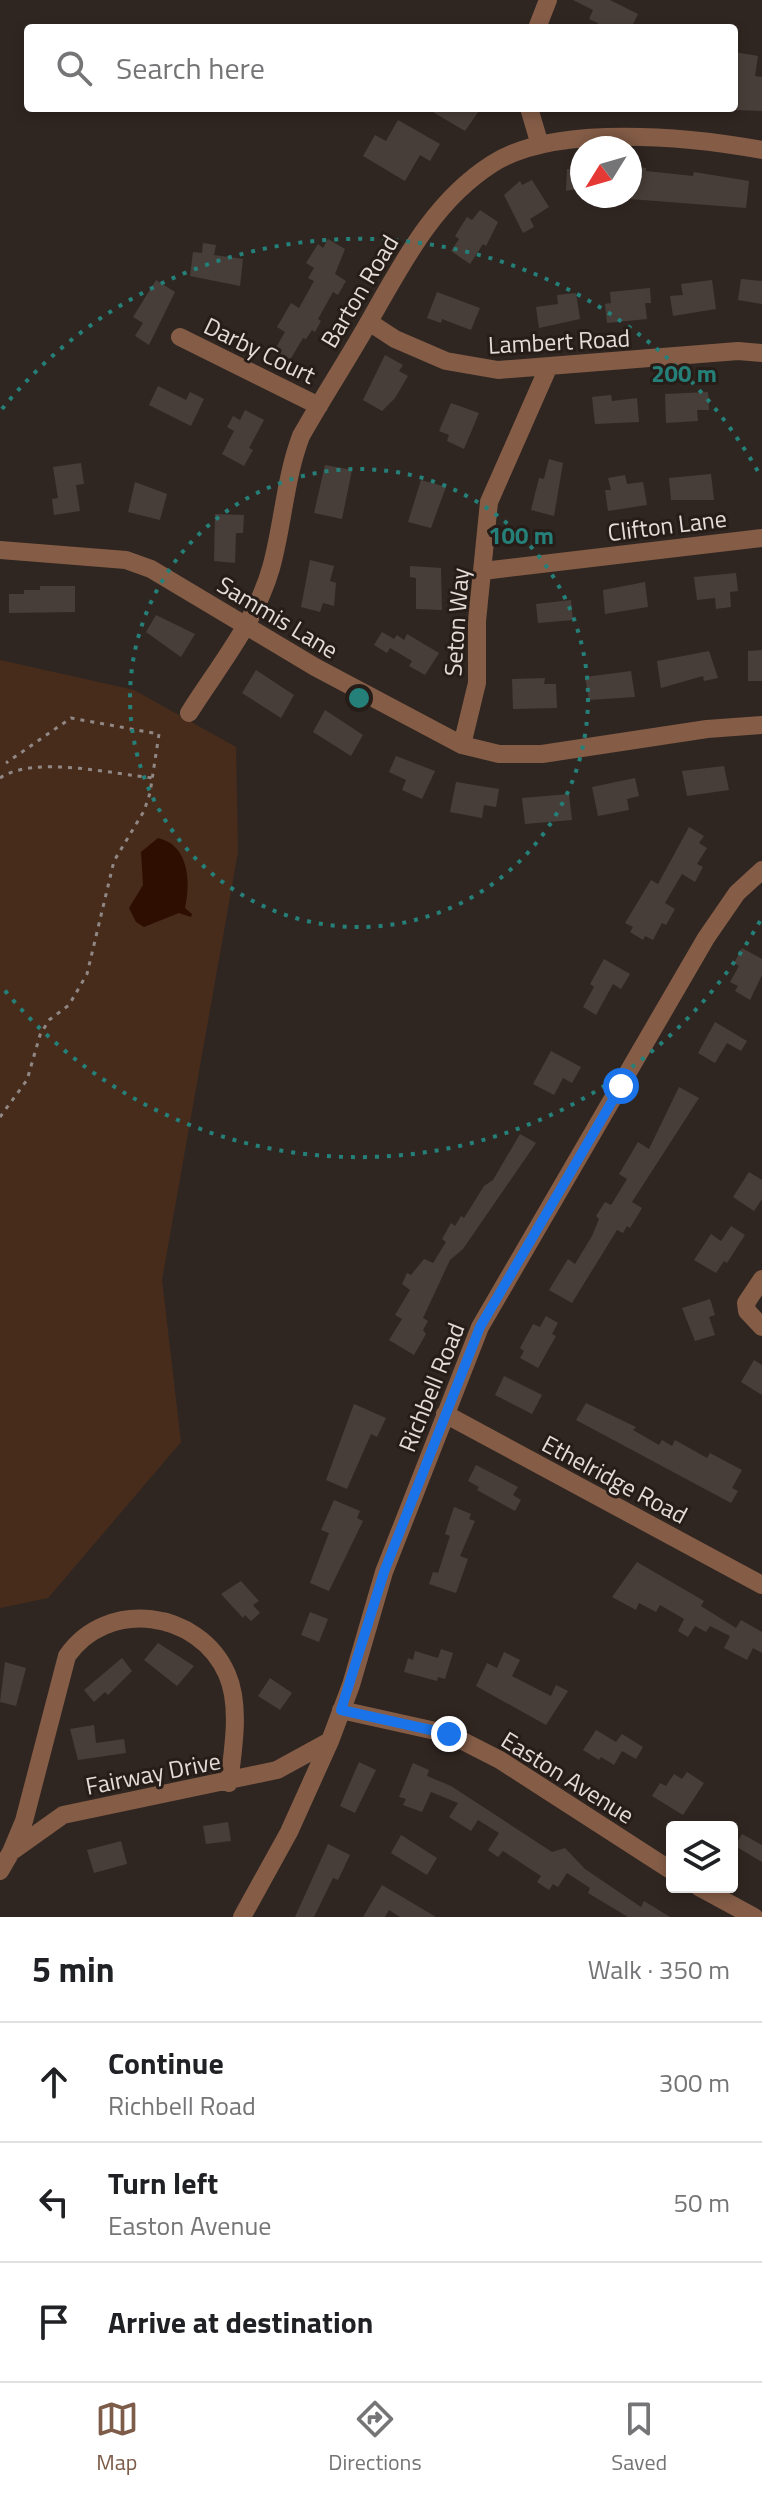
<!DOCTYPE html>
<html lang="en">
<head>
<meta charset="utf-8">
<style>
	body { margin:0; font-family:"Titillium Web",sans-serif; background:#f2f2f2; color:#202124 }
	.controls { position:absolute; right:24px; bottom:24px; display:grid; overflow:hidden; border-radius:8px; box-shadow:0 4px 12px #0003 }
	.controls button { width:72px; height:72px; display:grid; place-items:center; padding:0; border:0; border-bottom:2px solid #e0e0e0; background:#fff; color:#202124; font:40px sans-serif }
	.compass { position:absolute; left:570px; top:136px; width:72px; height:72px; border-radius:50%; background:#fff; box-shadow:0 4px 12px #0003; rotate:233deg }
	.stop { position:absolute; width:24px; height:24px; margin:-18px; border:6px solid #1a73e8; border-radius:50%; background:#fff }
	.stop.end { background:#1a73e8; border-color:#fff; box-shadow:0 2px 8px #0008 }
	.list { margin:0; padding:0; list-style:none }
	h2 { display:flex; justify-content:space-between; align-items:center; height:104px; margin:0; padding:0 32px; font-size:34px }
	h2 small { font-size:26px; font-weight:400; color:#757577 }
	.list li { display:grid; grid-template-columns:52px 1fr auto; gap:24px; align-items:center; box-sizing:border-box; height:120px; padding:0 32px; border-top:2px solid #e0e0e0 }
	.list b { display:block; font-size:30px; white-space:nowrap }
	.list p { margin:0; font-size:26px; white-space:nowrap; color:#757577 }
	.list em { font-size:26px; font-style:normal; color:#757577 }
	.icon { flex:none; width:44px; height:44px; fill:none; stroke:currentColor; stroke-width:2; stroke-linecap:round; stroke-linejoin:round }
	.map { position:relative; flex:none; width:762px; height:1917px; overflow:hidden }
	.search { position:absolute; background:#fff; box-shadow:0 4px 12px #0003; left:24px; right:24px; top:24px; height:88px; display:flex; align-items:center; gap:20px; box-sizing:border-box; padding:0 28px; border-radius:8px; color:#757577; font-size:30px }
	.sheet { height:464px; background:#fff }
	nav { display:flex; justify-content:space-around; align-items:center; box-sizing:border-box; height:112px; border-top:2px solid #e0e0e0; background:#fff; font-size:22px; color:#757577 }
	nav a { display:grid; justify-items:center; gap:4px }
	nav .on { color:#7d5c49 }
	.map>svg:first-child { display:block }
</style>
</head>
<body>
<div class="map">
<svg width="762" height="1917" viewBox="0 0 762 1917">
	<rect width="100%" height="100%" fill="#302621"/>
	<path fill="#472c1c" d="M0 660 134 690 236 747 238 852 162 1280 181 1442 48 1598 0 1608Z"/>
	<path fill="#2e0e00" d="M158 838C189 845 191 882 185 908L192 914 191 917 179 913 144 927 136 922 129 908 143 885 141 852Z"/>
	<path fill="#483e39" d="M573 0H610L638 14 631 28 622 24 620 28H595L598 23 589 19 593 10Z
		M734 52 758 56 755 76 762 77V111L734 110Z
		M426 108H481L465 131Z
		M398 120 440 144 430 161 420 155 405 181 363 156 375 135 386 141Z
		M633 166 646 168V171L693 176 694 172 749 181 746 208 630 199Z
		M567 169H582V188L566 191Z
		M532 180 549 207 530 219 534 227 523 233 504 195 520 181 522 185Z
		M480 210 498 222 486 246 483 244 470 264 451 251 459 239 455 236 467 217 472 220Z
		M328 239 345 249 335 274 346 281 338 295 333 292 318 319 321 321 315 332 312 330 306 339 303 338 290 360 274 351 285 332 277 327 291 303 299 308 314 281 308 278 314 268 306 263 318 244 323 248Z
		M203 243 216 245 214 255 243 259 240 286 190 276 193 252 202 253Z
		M741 279 762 281V304L738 300Z
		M156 280 175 292 149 345 135 336 143 323 133 317Z
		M712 280 716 309 673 316 670 296 683 295 681 284Z
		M650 288 651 303H645L647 319 607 323 605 304 611 303 610 292Z
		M437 292 480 308 471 330 442 319 441 323 427 318Z
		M576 293 580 319 539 328 536 307 558 304 557 295Z
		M385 355 403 365 399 371 408 376 395 398 382 411 363 400Z
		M158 386 186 400 190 392 204 399 191 426 149 405Z
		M708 392 709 410H697L698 421 666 423 665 394Z
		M611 395 612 401 637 398 639 422 595 424 592 397Z
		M451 403 479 413 464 449 447 441 449 435 439 431Z
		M245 410 264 420 249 448 253 450 244 466 222 454 234 431 227 427 233 416 240 420Z
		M549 459 563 463 554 516 531 510 539 478 544 479Z
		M81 463 84 484 76 485 80 511 54 515 52 499 58 498 53 467Z
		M325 465 352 470 342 519 314 513Z
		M711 474 714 500H671L669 478Z
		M625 475 627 484 643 482 647 505 608 511 605 490H611L608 478Z
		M421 480 446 487 431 528 408 522Z
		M135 482 167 494 160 520 128 512Z
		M215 514 244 515 243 533H236L235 563 214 561Z
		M310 560 334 566 330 581 336 583 334 606 323 603 320 612 301 607Z
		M410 566 441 568 442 610 416 609V578L410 577Z
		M736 573 738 591 730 592 731 607 716 609 715 598 697 600 694 577Z
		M645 582 648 607 605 614 603 590Z
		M40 586H75V612L9 613V594H24V590H40Z
		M571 600 573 620 538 623 536 604Z
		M156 615 195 634 181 657 146 632Z
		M382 632 394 639 397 635 404 640 407 634 439 653 425 675 409 666 412 661 390 648 387 653 374 645Z
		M762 650V681H748V651Z
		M709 651 718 678 704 681 703 676 661 688 657 661Z
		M256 670 294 695 281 718 242 693Z
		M631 671 635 697 589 700 585 677Z
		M545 678 544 684H556L557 708 513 709 512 679Z
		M325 710 363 735 351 756 313 732Z
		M396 756 435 771 422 799 402 790 406 780 389 772Z
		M724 766 729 790 687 796 682 771Z
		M635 778 639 796 627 799 629 810 598 816 592 787Z
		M456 782 499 789 496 807 484 805 482 818 450 812Z
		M569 794 572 820 525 824 522 798Z
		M689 827 704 836 699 843 707 848 697 864 703 867 695 882 682 874 665 903 675 909 666 925 662 923 653 940 645 936 643 940 630 932 633 927 625 923 651 880 658 884Z
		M742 948 762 959V975L750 1000 735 991 738 986 730 982 739 966 734 963Z
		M604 959 630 974 621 989 613 984 596 1015 583 1007 594 987 590 984Z
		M715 1022 747 1041 741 1051 727 1043 715 1063 698 1053Z
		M551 1051 581 1067 572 1083 563 1078 554 1095 533 1084Z
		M679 1087 699 1098 632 1202 642 1208 630 1228 627 1226 623 1233 617 1230 572 1303 549 1290 568 1259 575 1264 592 1236 599 1219 596 1216 605 1202 611 1205 627 1179 619 1174 638 1142 649 1149Z
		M520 1134 536 1143 463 1249 450 1260 423 1318 428 1321 423 1330 426 1334 414 1355 389 1340 402 1319 395 1315 410 1290 402 1284 407 1273 411 1275 424 1259 433 1263 446 1242 442 1239 451 1223 455 1226 461 1216 464 1218 484 1186 493 1180Z
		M749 1172 762 1180V1199L754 1211 733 1197Z
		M731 1226 745 1235 727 1263 724 1261 716 1273 694 1260 711 1234 721 1241Z
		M710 1299 715 1315 709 1317 715 1335 695 1341 682 1308Z
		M546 1316 558 1323 552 1334 556 1336 538 1368 520 1358 524 1351 520 1348 533 1324 540 1327Z
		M754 1360 762 1365V1395L741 1382Z
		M504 1376 542 1395 532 1414 495 1395Z
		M586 1403 636 1427 633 1430 659 1445 662 1440 672 1446 675 1440 707 1458 710 1453 742 1470 732 1488 738 1491 731 1503 576 1420Z
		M354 1404 386 1418 377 1437 371 1434 347 1489 326 1480Z
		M476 1465 518 1487 513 1495 521 1500 515 1511 477 1490 479 1487 468 1481Z
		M334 1500 360 1511 357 1518 363 1521 329 1591 310 1583 329 1533 321 1530Z
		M454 1507 471 1514 469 1519 475 1521 460 1556 468 1559 456 1593 429 1584 433 1572 438 1573 450 1536 445 1534Z
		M637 1562 704 1601 701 1606 736 1628 741 1620 762 1632V1653L753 1648 747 1660 724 1648 730 1636 710 1626 706 1632 695 1626 688 1637 678 1631 684 1619 660 1605 656 1612 639 1603 636 1610 612 1597Z
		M241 1581 259 1601 253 1605 260 1613 251 1621 245 1615 243 1618 221 1594Z
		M310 1612 328 1619 319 1642 301 1635Z
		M158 1643 194 1666 177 1686 144 1660Z
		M441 1649 453 1653 445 1679 438 1677 437 1681 404 1672 408 1658 413 1660 415 1651 438 1658Z
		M504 1652 520 1660 512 1676 551 1696 556 1685 568 1691 546 1725 476 1686 487 1663 497 1668Z
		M122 1658 132 1671 108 1695 105 1692 94 1702 84 1690Z
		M5 1662 26 1668 16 1706 0 1702Z
		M270 1678 292 1693 280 1710 258 1696Z
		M94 1725 96 1743 124 1739 126 1753 78 1760 70 1729Z
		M596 1730 616 1742 622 1734 643 1747 636 1759 622 1751 614 1765 601 1757 599 1760 583 1750Z
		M359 1762 376 1770 355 1813 340 1806Z
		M413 1763 429 1770 427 1776 451 1786 552 1852 565 1848 585 1869 641 1907 644 1901 670 1917H628L588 1893 590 1888 567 1873 558 1887 553 1884 549 1890 537 1882 541 1876 503 1851 498 1857 488 1850 499 1833 478 1820 471 1831 449 1817 458 1803 431 1792 422 1812 403 1805 406 1799 399 1797Z
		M687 1772 704 1783 683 1815 652 1796 660 1783 666 1786 674 1774 682 1779Z
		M228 1822 231 1841 206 1844 203 1826Z
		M742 1834 762 1845V1862L735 1846Z
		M401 1835 437 1858 427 1875 391 1853Z
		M121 1841 127 1864 94 1873 87 1850Z
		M328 1844 350 1855 338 1880 333 1878 314 1917H295Z
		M382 1885 436 1917H400L389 1910 385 1917H363Z"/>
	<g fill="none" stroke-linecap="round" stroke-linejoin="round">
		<path stroke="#918885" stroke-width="3" stroke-dasharray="4 6" stroke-linecap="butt" d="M0 778C33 755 114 774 153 778
			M0 1117 27 1080 40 1035 49 1020 69 1005 87 974 114 861 144 811 150 793 159 734 71 718 6 763"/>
		<path stroke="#855d47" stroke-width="18" d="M537 28 548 0
			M529 108 540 145
			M369 322 395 339 446 361 498 370 738 351 762 353
			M180 337 319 406
			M0 550 126 560 151 569 315 667 462 745 499 754H542L707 729 762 725
			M483 571 762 538
			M189 713C218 667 256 621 271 568 283 525 285 478 301 436 323 397 348 359 370 320 403 262 434 201 492 164 555 123 691 137 762 150
			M462 745 477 683V621L489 502 548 368
			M762 1279 746 1303 747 1311 762 1327
			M445 1414 762 1585
			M341 1710 449 1734 500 1760 672 1871
			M11 1852 24 1821 67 1656C107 1598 199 1610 227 1674 241 1706 233 1749 229 1783
			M0 1871 11 1852 63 1815 277 1770 330 1741
			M699 1887 754 1917
			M242 1917 289 1832 330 1741 351 1685 384 1572 480 1327 706 938 737 893 762 870"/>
	</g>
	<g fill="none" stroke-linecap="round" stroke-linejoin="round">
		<path stroke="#1a73e8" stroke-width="10" d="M449 1734 341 1710 384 1572 480 1327 621 1086"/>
	</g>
	<g fill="none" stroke="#248079" stroke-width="4" stroke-dasharray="4 8">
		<circle cx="359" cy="698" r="229"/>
		<path d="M760 921A459 459 0 0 1 2 987M2 409A459 459 0 0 1 760 475"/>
	</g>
	<g text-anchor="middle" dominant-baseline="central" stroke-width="6" stroke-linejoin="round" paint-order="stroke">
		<g font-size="24" fill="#e3dcd9" stroke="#261d18">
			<text transform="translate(359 291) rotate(-59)">Barton Road</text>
			<text transform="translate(559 341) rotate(-3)">Lambert Road</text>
			<text transform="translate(260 350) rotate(26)">Darby Court</text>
			<text transform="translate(667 525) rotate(-7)">Clifton Lane</text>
			<text transform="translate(278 617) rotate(31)">Sammis Lane</text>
			<text transform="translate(456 622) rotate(-86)">Seton Way</text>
			<text transform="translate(431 1387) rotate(-68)">Richbell Road</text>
			<text transform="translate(615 1479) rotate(28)">Ethelridge Road</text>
			<text transform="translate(153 1773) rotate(-11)">Fairway Drive</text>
			<text transform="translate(568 1777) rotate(32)">Easton Avenue</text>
		</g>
	</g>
	<circle cx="359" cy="698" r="12" fill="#248079" stroke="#261d18" stroke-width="4"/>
	<g font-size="24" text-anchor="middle" font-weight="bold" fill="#248079" stroke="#261d18" stroke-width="6" stroke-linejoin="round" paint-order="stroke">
		<text x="684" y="382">200 m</text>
		<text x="521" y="544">100 m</text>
	</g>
</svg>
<div class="controls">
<button><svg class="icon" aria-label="layers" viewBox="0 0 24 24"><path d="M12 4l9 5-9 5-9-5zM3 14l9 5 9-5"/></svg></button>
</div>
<svg class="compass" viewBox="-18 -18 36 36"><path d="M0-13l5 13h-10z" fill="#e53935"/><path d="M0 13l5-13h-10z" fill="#757577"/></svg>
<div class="stop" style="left:621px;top:1086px"></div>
<div class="stop end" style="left:449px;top:1734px"></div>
<div class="search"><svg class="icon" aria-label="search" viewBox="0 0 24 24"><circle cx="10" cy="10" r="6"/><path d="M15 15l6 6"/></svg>Search here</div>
</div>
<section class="sheet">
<h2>5 min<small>Walk · 350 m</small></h2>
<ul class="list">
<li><svg class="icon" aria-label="ahead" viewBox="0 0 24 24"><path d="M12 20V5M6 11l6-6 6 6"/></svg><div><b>Continue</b><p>Richbell Road</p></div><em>300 m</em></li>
<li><svg class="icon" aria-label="left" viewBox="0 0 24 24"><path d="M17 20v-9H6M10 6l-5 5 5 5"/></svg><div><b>Turn left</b><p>Easton Avenue</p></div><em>50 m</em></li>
<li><svg class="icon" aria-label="arrive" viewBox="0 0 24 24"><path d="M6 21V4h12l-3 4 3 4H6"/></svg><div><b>Arrive at destination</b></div></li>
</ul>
</section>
<nav>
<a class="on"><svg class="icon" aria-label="map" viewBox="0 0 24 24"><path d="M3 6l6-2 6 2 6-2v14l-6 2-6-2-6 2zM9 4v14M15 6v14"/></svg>Map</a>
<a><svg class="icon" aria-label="directions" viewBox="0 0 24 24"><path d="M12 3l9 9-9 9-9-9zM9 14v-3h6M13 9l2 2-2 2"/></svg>Directions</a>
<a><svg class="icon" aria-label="saved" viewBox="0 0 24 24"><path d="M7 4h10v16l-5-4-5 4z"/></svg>Saved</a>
</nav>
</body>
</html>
